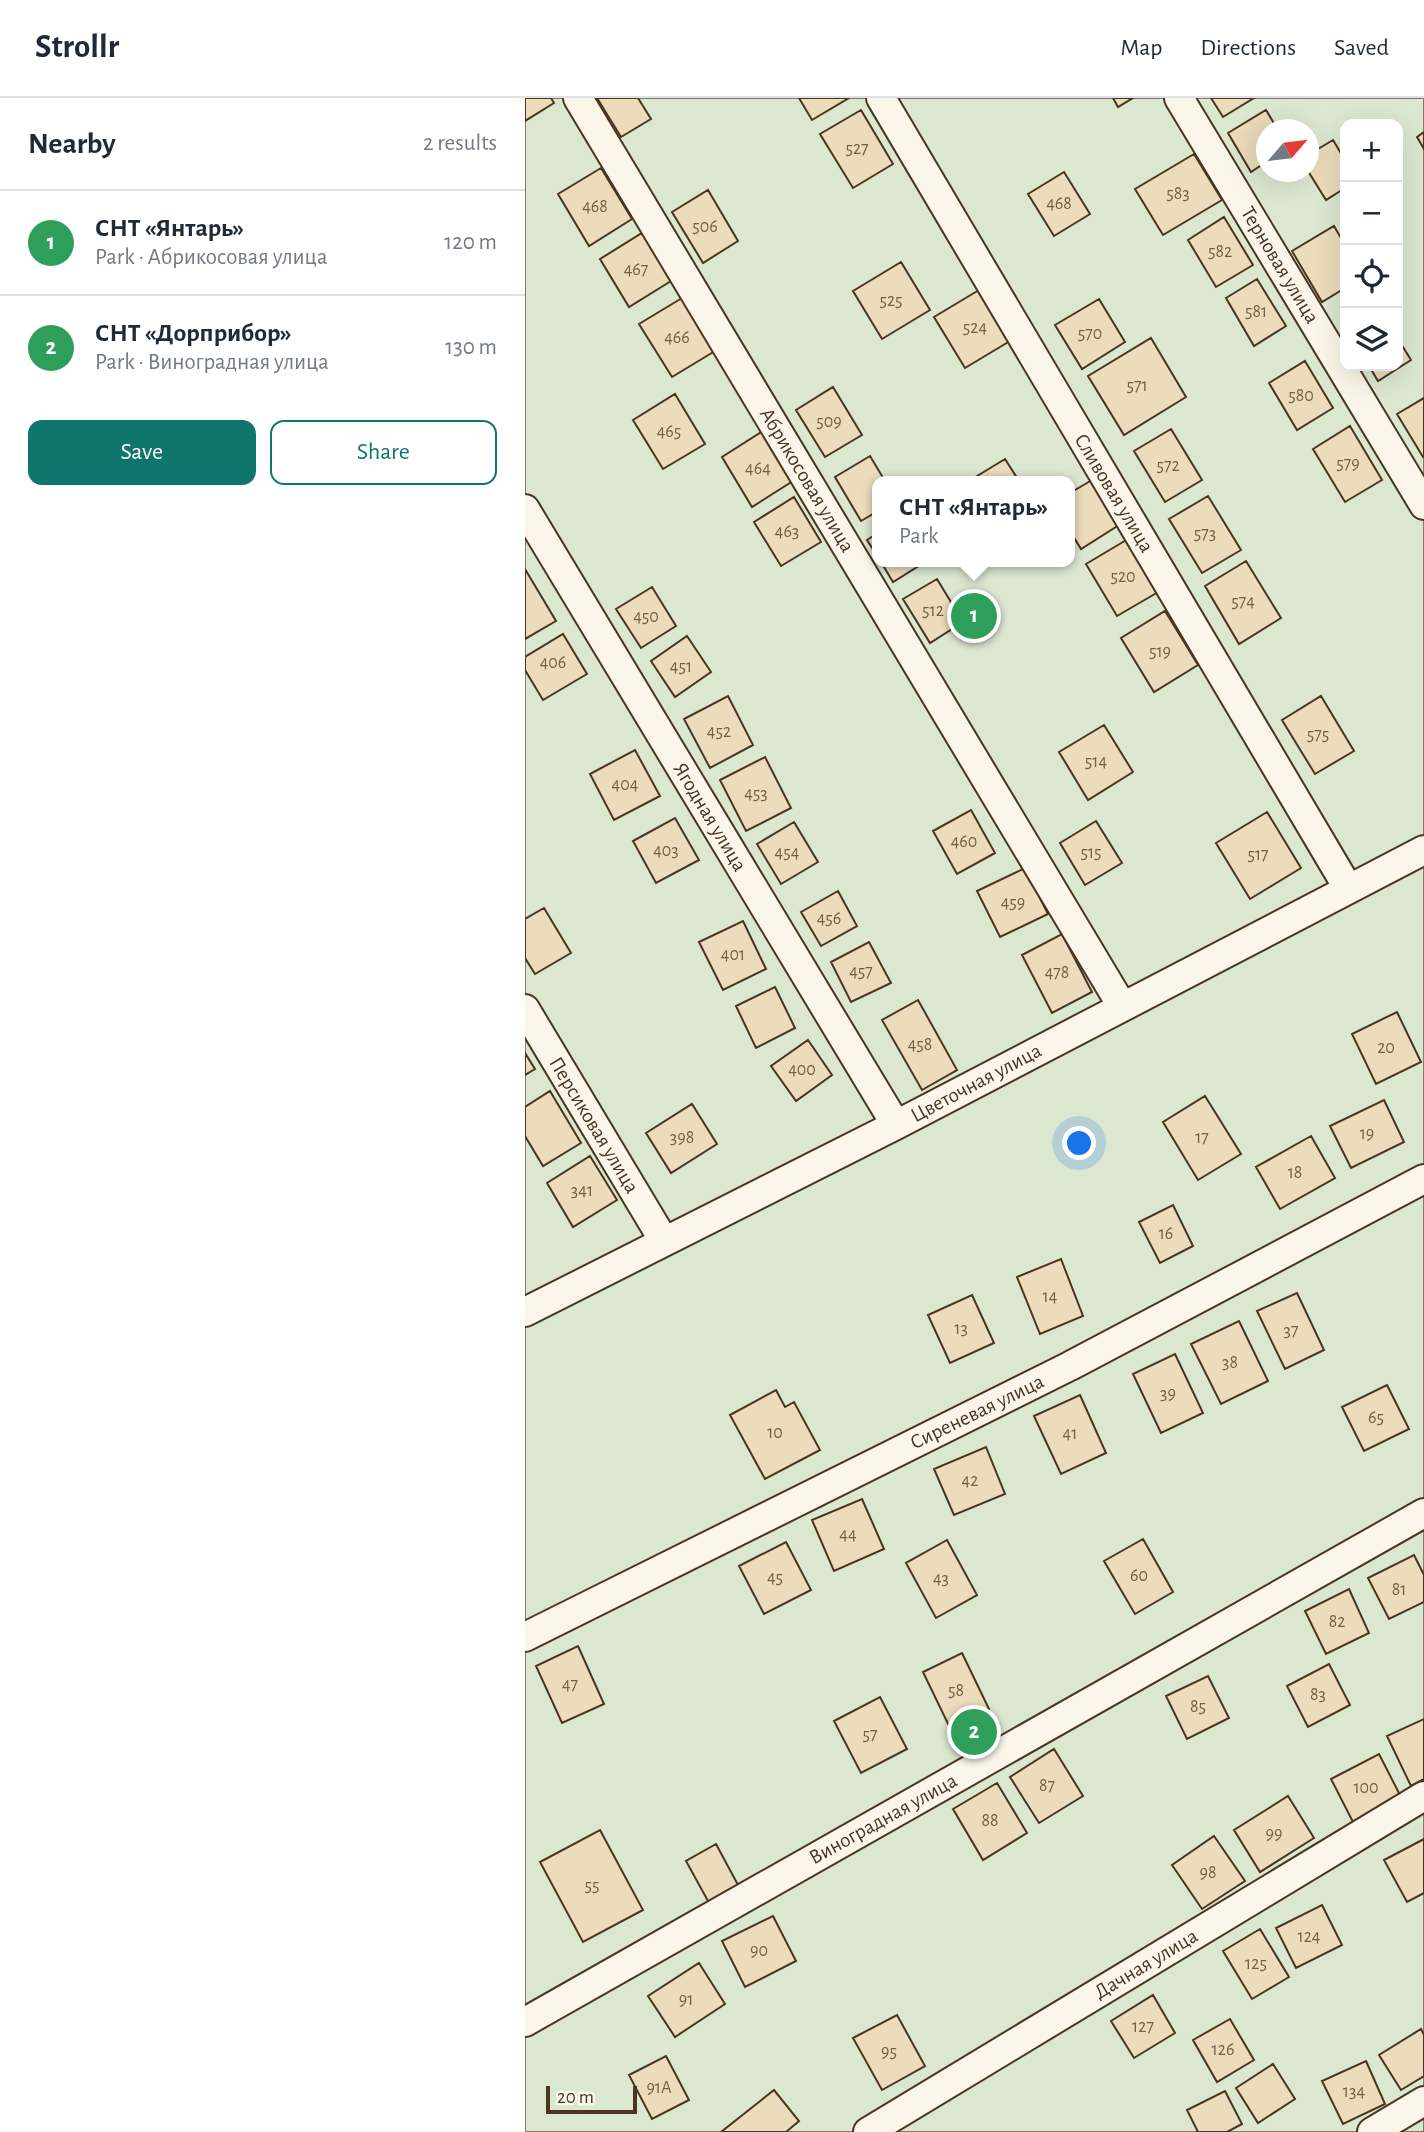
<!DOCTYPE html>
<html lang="en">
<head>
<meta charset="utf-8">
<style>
	body { margin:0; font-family:"Alegreya Sans",sans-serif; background:#f6f6f7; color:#1f2937 }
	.controls { position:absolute; right:21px; top:21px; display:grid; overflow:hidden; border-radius:14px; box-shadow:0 7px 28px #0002 }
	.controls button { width:63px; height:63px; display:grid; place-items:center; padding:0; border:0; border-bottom:2px solid #e0e1e3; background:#fff; color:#1f2937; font:35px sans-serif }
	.compass { position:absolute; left:731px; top:21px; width:63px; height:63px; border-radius:50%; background:#fff; box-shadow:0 7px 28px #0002; rotate:62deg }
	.scale { position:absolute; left:21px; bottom:18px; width:91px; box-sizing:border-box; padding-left:7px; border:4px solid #4a3520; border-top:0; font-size:19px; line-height:24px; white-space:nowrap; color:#4a3520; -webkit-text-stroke:5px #fbf6e9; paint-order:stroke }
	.you { position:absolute; left:555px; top:1046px; width:24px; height:24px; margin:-18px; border:5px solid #fff; border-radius:50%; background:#1a73e8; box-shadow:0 0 0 10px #1a73e833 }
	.badge { display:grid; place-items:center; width:46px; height:46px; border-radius:50%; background:#0f766e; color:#fff; font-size:23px; font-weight:700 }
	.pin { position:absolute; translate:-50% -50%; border:4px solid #fff; box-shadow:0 2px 7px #0006 }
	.popup { position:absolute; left:347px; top:378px; width:203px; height:91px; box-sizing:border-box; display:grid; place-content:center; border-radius:14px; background:#fff; filter:drop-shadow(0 2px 5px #0005); font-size:23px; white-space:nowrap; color:#747a83 }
	.popup b { font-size:26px; color:#1f2937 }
	.popup::after { content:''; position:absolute; left:50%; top:100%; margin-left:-14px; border:14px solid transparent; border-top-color:#fff }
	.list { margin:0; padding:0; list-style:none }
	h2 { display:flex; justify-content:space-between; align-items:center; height:91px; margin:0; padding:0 28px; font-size:30px }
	h2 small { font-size:23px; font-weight:400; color:#747a83 }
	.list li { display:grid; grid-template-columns:46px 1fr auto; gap:21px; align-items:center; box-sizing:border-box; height:105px; padding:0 28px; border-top:2px solid #e0e1e3 }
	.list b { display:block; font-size:26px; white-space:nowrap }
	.list p { margin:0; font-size:23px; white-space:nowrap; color:#747a83 }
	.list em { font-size:23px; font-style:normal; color:#747a83 }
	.actions { display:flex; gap:14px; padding:21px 28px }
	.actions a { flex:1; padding:16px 0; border:2px solid #0f766e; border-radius:14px; text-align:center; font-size:24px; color:#0f766e }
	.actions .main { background:#0f766e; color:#fff }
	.icon { flex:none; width:38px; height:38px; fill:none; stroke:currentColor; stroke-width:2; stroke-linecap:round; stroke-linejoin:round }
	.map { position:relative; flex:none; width:899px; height:2034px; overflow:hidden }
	header { display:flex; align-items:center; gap:42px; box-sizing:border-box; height:98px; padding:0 35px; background:#fff; border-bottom:2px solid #e0e1e3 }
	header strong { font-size:33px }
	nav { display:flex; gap:38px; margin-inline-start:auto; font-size:24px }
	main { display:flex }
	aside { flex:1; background:#fff }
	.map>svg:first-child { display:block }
</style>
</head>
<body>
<header>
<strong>Strollr</strong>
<nav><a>Map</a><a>Directions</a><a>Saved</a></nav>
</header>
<main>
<aside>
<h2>Nearby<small>2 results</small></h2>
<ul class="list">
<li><span class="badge" style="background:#2e9e5b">1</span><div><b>СНТ «Янтарь»</b><p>Park · Абрикосовая улица</p></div><em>120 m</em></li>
<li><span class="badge" style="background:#2e9e5b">2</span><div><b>СНТ «Дорприбор»</b><p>Park · Виноградная улица</p></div><em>130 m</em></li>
</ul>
<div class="actions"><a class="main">Save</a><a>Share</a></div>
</aside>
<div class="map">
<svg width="899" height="2034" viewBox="0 0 899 2034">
	<rect width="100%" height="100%" fill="#fbf6e9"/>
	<path fill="#dce7d0" stroke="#887966" stroke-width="2" fill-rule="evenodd" d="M0 0H899V2034H0ZM820 26H873V268H820ZM741 32H783V74H741ZM353 383H545V464H353Z"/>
	<path fill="#ecdcbc" stroke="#4a3520" stroke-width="2" d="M0 0H26L29 5 0 23Z
		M72 0H113L126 21 96 39Z
		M274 0H324L287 22Z
		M588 0H608L593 9Z
		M686 0H729L698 19Z
		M336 12 368 66 328 90 295 36Z
		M741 12 753 32H741V64L726 74 703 35Z
		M899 34V51L892 39Z
		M808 42 820 62V90L801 102 783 73V57Z
		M669 56 697 102 638 137 610 91Z
		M76 70 107 121 64 148 33 96Z
		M539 74 565 116 529 138 503 96Z
		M183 92 213 143 178 165 147 114Z
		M699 119 728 167 691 189 663 142Z
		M809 128 820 147V190L797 204 767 153Z
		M117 135 146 183 104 209 75 161Z
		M376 164 405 212 357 241 328 193Z
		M732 181 761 228 729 248 701 200Z
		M459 189 490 240 440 270 409 219Z
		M157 200 190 253 147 279 114 226Z
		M574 201 600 244 557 271 530 227Z
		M626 240 661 299 599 337 563 278Z
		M873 241 886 262 853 283 844 268H873Z
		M780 263 808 310 772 332 744 285Z
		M308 289 337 337 300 359 271 312Z
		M150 296 180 346 138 371 108 322Z
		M899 300V358L898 359 872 316Z
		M825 328 857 382 820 404 788 351Z
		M646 331 677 382 640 404 609 353Z
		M238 333 268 383 227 409 197 359Z
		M345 358 360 383H353V413L336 423 310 379Z
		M480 361 494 383H444Z
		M567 382 594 427 556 451 545 433V395Z
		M683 398 716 452 677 475 644 421Z
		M269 399 296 444 256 468 229 424Z
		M353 435V459L342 442Z
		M603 441 635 493 592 518 561 466Z
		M721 463 756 520 714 546 680 488Z
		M356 464H400L368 484Z
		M0 471 31 523 0 541Z
		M412 481 438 524 405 545 378 501Z
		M127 489 151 528 116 550 91 511Z
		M640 513 673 567 629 594 596 540Z
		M38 536 62 576 18 602 0 572V559Z
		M162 538 186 574 150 599 126 563Z
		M203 598 228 647 185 670 159 621Z
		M796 598 829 653 790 676 757 622Z
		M579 627 608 674 563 702 534 654Z
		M110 652 135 698 89 722 65 676Z
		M240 659 266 710 221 733 195 682Z
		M446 712 470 755 432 776 408 733Z
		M742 714 776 770 725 801 691 745Z
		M150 720 174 762 131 785 108 743Z
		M571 723 597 765 560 787 535 745Z
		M269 724 293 764 256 786 232 746Z
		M500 770 523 816 475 839 452 793Z
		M313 793 332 828 296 848 276 814Z
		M19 810 46 855 10 876 0 860V821Z
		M218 823 241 871 198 892 174 844Z
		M537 836 567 894 527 915 497 857Z
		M344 844 366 885 326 904 306 864Z
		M250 889 270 930 231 950 211 908Z
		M393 902 432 972 397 992 357 922Z
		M872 914 896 964 851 986 827 936Z
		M283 942 307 977 271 1003 246 968Z
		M0 955 10 971 0 977Z
		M25 993 56 1045 18 1068 0 1038V1009Z
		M680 998 716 1056 673 1082 638 1024Z
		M859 1002 879 1044 826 1070 805 1028Z
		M167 1006 192 1046 146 1075 121 1035Z
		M786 1038 810 1080 755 1111 731 1069Z
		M65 1058 92 1102 48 1129 22 1085Z
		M648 1107 668 1148 635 1165 614 1124Z
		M536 1161 558 1218 515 1236 492 1179Z
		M772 1195 799 1252 760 1271 732 1213Z
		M447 1197 469 1245 425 1265 403 1217Z
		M714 1223 743 1283 696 1306 666 1246Z
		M650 1256 678 1315 636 1335 608 1276Z
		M862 1287 884 1331 839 1353 817 1309Z
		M251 1292 260 1309 269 1304 295 1352 240 1381 205 1317Z
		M555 1297 581 1355 536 1376 509 1318Z
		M461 1349 480 1396 429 1417 409 1371Z
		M337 1401 359 1451 309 1473 287 1422Z
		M618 1441 648 1494 610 1516 579 1463Z
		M422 1442 452 1497 411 1520 381 1465Z
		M261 1444 286 1492 239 1516 214 1468Z
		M889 1457 899 1477V1504L864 1521 843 1480Z
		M824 1491 844 1535 801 1556 780 1513Z
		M53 1548 79 1606 37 1625 11 1568Z
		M437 1555 464 1611 425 1630 398 1574Z
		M804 1566 825 1607 783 1629 762 1588Z
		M683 1578 704 1620 662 1641 641 1598Z
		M355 1599 382 1651 336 1675 309 1623Z
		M899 1621V1681L886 1688 862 1638Z
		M529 1651 558 1698 514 1725 485 1679Z
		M854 1656 876 1699 828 1724 806 1681Z
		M472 1685 502 1735 458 1762 428 1711Z
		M763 1698 789 1740 735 1774 709 1732Z
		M75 1732 118 1812 58 1844 15 1764Z
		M689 1738 720 1783 677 1811 647 1767Z
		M899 1741V1795L882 1804 859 1762Z
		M191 1746 219 1798 189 1814 161 1763Z
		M797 1807 817 1847 771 1870 751 1830Z
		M248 1818 271 1863 220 1889 197 1843Z
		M735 1831 764 1879 727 1901 698 1853Z
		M174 1865 200 1906 150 1939 123 1898Z
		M628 1897 650 1935 609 1960 586 1923Z
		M372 1917 400 1968 357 1992 328 1940Z
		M705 1921 729 1962 692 1984 668 1942Z
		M896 1931 899 1937V1978L876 1992 854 1957Z
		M141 1958 164 2002 127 2021 104 1977Z
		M841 1963 860 2006 818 2026 797 1983Z
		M748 1966 770 2001 733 2025 711 1990Z
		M249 1992 274 2023 261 2034H196Z
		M700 1993 717 2026 702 2034H673L662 2012Z"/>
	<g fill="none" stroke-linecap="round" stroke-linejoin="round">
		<defs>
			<path id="minor" d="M53 0 597 908
				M356 0 823 790
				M654 0 899 407
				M0 411 371 1027
				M0 911 139 1143
				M0 1214 371 1027 899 752
				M0 1539 545 1268 899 1081
				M0 1924 899 1415
				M343 2034 899 1698
				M847 2034 899 2003"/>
		</defs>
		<use href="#minor" stroke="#4a3520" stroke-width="32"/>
		<use href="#minor" stroke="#fbf6e9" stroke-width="28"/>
	</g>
	<g text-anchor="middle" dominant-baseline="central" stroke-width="5" stroke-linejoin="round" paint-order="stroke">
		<g font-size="18" fill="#725f47">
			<text x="332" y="51">527</text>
			<text x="653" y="96">583</text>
			<text x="534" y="106">468</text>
			<text x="70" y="109">468</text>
			<text x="180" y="129">506</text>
			<text x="695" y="154">582</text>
			<text x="111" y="172">467</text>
			<text x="366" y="203">525</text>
			<text x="731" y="214">581</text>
			<text x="450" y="230">524</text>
			<text x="565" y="236">570</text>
			<text x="152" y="240">466</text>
			<text x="612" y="288">571</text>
			<text x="776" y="298">580</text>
			<text x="304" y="324">509</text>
			<text x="144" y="334">465</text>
			<text x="823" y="366">579</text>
			<text x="643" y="368">572</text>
			<text x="233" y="371">464</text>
			<text x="262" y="434">463</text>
			<text x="680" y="436">573</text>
			<text x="598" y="479">520</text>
			<text x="718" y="504">574</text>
			<text x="408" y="513">512</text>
			<text x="121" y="519">450</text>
			<text x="635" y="554">519</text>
			<text x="28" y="565">406</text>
			<text x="156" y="569">451</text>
			<text x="194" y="634">452</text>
			<text x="793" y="637">575</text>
			<text x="571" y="664">514</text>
			<text x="100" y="687">404</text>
			<text x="231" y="696">453</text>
			<text x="439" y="744">460</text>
			<text x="141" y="753">403</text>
			<text x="262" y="755">454</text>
			<text x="566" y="755">515</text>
			<text x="733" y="757">517</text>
			<text x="488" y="805">459</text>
			<text x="304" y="821">456</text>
			<text x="208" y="857">401</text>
			<text x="336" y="874">457</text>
			<text x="532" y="875">478</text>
			<text x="395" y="947">458</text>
			<text x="861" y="950">20</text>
			<text x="277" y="972">400</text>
			<text x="842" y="1036">19</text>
			<text x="157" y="1040">398</text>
			<text x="677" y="1040">17</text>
			<text x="770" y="1075">18</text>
			<text x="57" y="1093">341</text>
			<text x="641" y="1136">16</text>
			<text x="525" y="1199">14</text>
			<text x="436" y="1231">13</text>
			<text x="766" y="1233">37</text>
			<text x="705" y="1265">38</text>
			<text x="643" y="1296">39</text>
			<text x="851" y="1320">65</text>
			<text x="250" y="1335">10</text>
			<text x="545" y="1336">41</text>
			<text x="445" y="1383">42</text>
			<text x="323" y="1437">44</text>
			<text x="614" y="1478">60</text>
			<text x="250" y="1480">45</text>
			<text x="416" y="1481">43</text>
			<text x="874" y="1492">81</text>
			<text x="812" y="1524">82</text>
			<text x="45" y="1587">47</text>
			<text x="431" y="1593">58</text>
			<text x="793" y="1597">83</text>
			<text x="673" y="1609">85</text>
			<text x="345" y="1637">57</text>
			<text x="522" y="1688">87</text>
			<text x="841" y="1690">100</text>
			<text x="465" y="1723">88</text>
			<text x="749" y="1736">99</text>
			<text x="683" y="1775">98</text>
			<text x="67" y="1788">55</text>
			<text x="784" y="1839">124</text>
			<text x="234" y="1853">90</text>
			<text x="731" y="1866">125</text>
			<text x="161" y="1902">91</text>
			<text x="618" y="1929">127</text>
			<text x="698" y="1952">126</text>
			<text x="364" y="1954">95</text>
			<text x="134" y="1990">91А</text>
			<text x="829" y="1994">134</text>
		</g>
		<g font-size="21" fill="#4a3520" stroke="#fbf6e9">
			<text transform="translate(755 167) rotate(59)">Терновая улица</text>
			<text transform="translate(282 382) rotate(59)">Абрикосовая улица</text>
			<text transform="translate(589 395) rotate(59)">Сливовая улица</text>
			<text transform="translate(185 719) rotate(59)">Ягодная улица</text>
			<text transform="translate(451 985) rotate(-28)">Цветочная улица</text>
			<text transform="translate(69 1027) rotate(59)">Персиковая улица</text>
			<text transform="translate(452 1314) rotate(-26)">Сиреневая улица</text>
			<text transform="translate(358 1721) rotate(-29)">Виноградная улица</text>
			<text transform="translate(621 1866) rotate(-31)">Дачная улица</text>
		</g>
	</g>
</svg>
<div class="controls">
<button>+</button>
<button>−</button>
<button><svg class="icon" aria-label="locate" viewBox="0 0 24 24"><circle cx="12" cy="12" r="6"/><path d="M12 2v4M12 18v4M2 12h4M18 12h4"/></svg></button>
<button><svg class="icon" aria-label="layers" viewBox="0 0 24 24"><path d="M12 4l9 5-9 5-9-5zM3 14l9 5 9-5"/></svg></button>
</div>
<svg class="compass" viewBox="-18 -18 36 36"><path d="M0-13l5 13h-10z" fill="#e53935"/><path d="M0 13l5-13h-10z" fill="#747a83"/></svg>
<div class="scale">20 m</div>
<div class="you"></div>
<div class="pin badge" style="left:449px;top:518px;background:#2e9e5b">1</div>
<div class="popup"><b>СНТ «Янтарь»</b>Park</div>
<div class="pin badge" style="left:449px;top:1634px;background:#2e9e5b">2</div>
</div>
</main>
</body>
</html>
